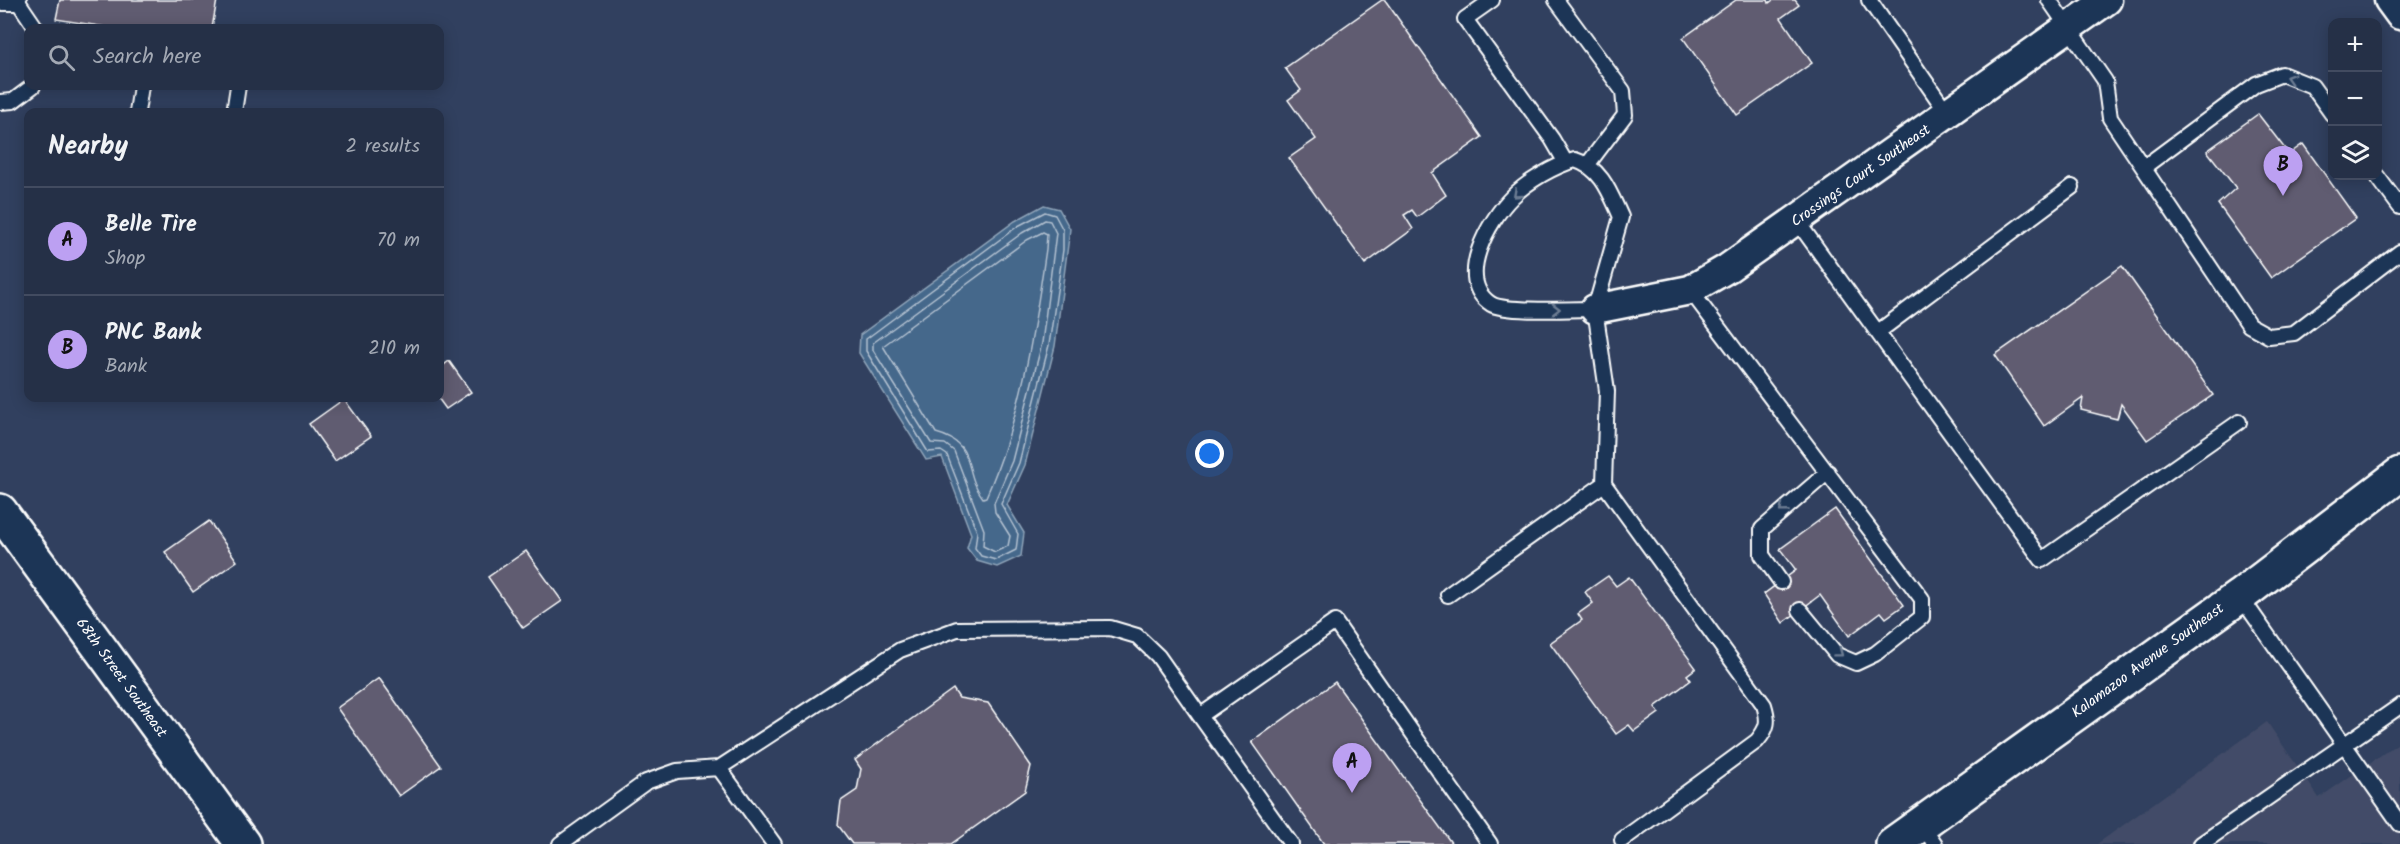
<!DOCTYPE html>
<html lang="en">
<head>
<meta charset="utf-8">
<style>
	body { margin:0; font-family:Kalam,sans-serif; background:#313c52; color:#f1f3f6 }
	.controls { position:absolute; right:18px; top:18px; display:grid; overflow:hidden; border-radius:12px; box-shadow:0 3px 15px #0003 }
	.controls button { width:54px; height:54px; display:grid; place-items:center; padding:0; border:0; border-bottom:2px solid #424b60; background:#253047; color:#f1f3f6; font:30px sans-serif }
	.you { position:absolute; left:1210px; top:454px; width:21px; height:21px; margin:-15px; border:4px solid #fff; border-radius:50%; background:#1a73e8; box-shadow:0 0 0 9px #1a73e833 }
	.badge { display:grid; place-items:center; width:39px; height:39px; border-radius:50%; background:#bca0f2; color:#111; font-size:20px; font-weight:700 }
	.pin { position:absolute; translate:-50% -50px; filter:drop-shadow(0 2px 3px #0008) }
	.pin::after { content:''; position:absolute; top:32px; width:21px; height:18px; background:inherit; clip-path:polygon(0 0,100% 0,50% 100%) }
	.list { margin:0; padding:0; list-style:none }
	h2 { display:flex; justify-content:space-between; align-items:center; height:78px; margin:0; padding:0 24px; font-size:26px }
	h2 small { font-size:20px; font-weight:400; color:#a3a9b4 }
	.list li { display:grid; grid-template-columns:39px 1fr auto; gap:18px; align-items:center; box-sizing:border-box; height:108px; padding:0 24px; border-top:2px solid #424b60 }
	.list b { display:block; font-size:22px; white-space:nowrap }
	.list p { margin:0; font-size:20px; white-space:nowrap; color:#a3a9b4 }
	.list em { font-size:20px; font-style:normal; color:#a3a9b4 }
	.icon { flex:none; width:33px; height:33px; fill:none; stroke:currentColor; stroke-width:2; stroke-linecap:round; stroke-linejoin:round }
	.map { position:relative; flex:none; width:2400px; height:844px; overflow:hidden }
	.search { position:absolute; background:#253047; box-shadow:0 3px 15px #0003; left:24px; top:24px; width:420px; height:66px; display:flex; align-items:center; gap:15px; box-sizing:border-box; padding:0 21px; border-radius:12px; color:#a3a9b4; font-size:22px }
	.panel { position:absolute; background:#253047; box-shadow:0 3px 15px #0003; left:24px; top:108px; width:420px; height:294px; border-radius:12px }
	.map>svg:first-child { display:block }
</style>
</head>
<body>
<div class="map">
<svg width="2400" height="844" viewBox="0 0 2400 844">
	<rect width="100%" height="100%" fill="#31405f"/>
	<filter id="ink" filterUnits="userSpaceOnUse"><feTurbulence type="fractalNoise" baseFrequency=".0167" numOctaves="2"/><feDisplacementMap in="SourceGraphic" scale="12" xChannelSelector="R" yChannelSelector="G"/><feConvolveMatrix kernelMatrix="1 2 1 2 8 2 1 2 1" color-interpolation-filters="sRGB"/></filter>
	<g filter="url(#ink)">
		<path fill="#434c67" d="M2267 722 2319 798 2400 742V844H2097Z"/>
		<path fill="#44678b" stroke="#8fa4b9" stroke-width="1.5" d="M1044 205 1059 209 1070 229 1055 346 1025 465 1007 505 1024 533 1021 556 997 567 977 561 967 548 971 534 942 457 926 460 859 353 860 335 1015 221Z"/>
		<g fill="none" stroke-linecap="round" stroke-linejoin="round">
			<path stroke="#b4c2d1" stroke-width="1.5" d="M1045 212 1055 215 1063 230V250L1049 345 1019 463 1001 504 1018 534 1016 550 996 560 981 556 975 548 977 532 947 455 941 451 928 452 866 351V339L1018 226Z
				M1045 220 1050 221 1056 233 1042 343 1012 461 994 503 995 512 1010 536 1008 546 995 552 983 546 984 530 954 451 945 444 931 443 873 350V343L1022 233Z
				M1043 232 1047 234 1046 249C1034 333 1021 418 986 497L983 498C962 471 978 444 936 433L883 346 1027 240Z"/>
		</g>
		<path fill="#605b71" stroke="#fff" stroke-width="1.5" d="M60 0H217L212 28H112L56 19Z
			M1382 0H1385L1482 137 1432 173 1446 195 1417 217 1412 210 1404 215 1413 229 1365 264 1289 158 1316 139 1288 100 1301 90 1285 68Z
			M1736 0H1768L1769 3 1773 0H1795L1799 5 1781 18 1812 63 1737 115 1683 38Z
			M2258 114 2289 154 2303 144 2356 218 2271 278 2218 204 2236 188 2207 151Z
			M2122 266 2213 395 2147 440 2121 404 2117 419 2081 410 2083 398 2044 426 1995 355Z
			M449 361 471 392 446 409 438 398 440 368Z
			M344 399 371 436 335 461 309 424Z
			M1835 509 1904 605 1886 618 1881 612 1849 636 1820 595 1783 623 1764 594 1796 570 1780 549Z
			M209 521 237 561 193 592 165 552Z
			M526 551 562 601 523 628 488 577Z
			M1608 576 1616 586 1629 577 1696 668 1687 675 1691 680 1655 707 1659 713 1634 731 1629 725 1616 734 1550 643 1582 620 1578 614 1593 603 1585 592Z
			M379 678 441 766 399 796 337 708Z
			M1335 682 1452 844H1324L1252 742Z
			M953 689 959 698 988 703 1031 766 1025 791 951 844H852L838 825 841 801 857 790 861 769 855 760Z"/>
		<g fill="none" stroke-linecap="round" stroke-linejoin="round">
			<defs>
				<path id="lane" d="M1492 0 1465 19 1552 139 1566 163
					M1556 0 1623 91 1625 115 1588 164
					M1869 0 1948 114
					M2049 0 2105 81 2110 118 2249 325 2269 336 2294 333 2400 252
					M0 3H19V0
					M19 3 36 28
					M0 102 13 101 33 86
					M137 112 141 86
					M234 112 238 86
					M2144 167 2256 84 2282 74 2312 86 2332 114
					M2377 176 2400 207
					M1797 221 2042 560 2239 422
					M1690 290 1922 599V617L1875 654 1856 663 1837 655 1800 610
					M1878 332 2072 187
					M1604 484 1764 705C1769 721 1768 728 1757 741L1622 840
					M1781 582 1762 555V529L1828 472
					M1448 595 1604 484 1607 391 1595 309 1621 217C1610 193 1602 168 1575 160 1554 166 1528 181 1512 197 1489 220 1454 280 1491 304 1506 313 1575 309 1595 309
					M2240 596 2400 824
					M1200 716 1291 844
					M719 768 774 844
					M1921 824 1935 844
					M560 844 646 782 677 771 719 768 900 650 957 629 1110 628 1137 636 1158 656 1200 716 1335 622 1490 844
					M2201 844 2400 706"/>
				<path id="street" d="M2389 0 2400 15
					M1595 309 1690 290 1728 268 2107 0"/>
				<path id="secondary" d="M0 511 243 844
					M1893 844 2240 596 2400 474"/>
			</defs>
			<use href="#lane" stroke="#fff" stroke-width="18"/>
			<use href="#street" stroke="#fff" stroke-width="33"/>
			<use href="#secondary" stroke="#fff" stroke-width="38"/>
			<use href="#lane" stroke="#1d3557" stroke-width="14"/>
			<use href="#street" stroke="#1d3557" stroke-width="28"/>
			<use href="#secondary" stroke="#1d3557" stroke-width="33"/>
		</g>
		<defs><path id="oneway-chevron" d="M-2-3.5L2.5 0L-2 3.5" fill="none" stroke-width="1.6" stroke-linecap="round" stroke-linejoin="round" transform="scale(1.5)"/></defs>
		<g stroke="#6c7c92">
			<use href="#oneway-chevron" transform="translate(2290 78) rotate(-163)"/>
			<use href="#oneway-chevron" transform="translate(1517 194) rotate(138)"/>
			<use href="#oneway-chevron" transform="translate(1556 309) rotate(-1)"/>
			<use href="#oneway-chevron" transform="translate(1783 509) rotate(141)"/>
			<use href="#oneway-chevron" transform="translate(1839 653) rotate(37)"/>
		</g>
	</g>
	<g text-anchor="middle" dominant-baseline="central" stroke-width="5" stroke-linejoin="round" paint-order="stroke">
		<g font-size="15" fill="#fff" stroke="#1d3557">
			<text transform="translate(1861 176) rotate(-35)">Crossings Court Southeast</text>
			<text transform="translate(2148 661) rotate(-36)">Kalamazoo Avenue Southeast</text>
			<text transform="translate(121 678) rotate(54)">68th Street Southeast</text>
		</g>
	</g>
</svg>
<div class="controls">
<button>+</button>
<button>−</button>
<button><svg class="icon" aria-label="layers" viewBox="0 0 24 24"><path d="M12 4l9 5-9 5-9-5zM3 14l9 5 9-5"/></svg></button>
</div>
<div class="you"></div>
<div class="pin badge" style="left:1352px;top:793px">A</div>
<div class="pin badge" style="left:2283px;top:196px">B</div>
<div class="search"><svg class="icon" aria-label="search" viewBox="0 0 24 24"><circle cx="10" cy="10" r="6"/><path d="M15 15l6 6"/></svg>Search here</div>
<section class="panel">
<h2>Nearby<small>2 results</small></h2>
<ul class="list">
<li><span class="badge">A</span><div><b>Belle Tire</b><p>Shop</p></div><em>70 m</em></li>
<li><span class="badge">B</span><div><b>PNC Bank</b><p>Bank</p></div><em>210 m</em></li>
</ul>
</section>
</div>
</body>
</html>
